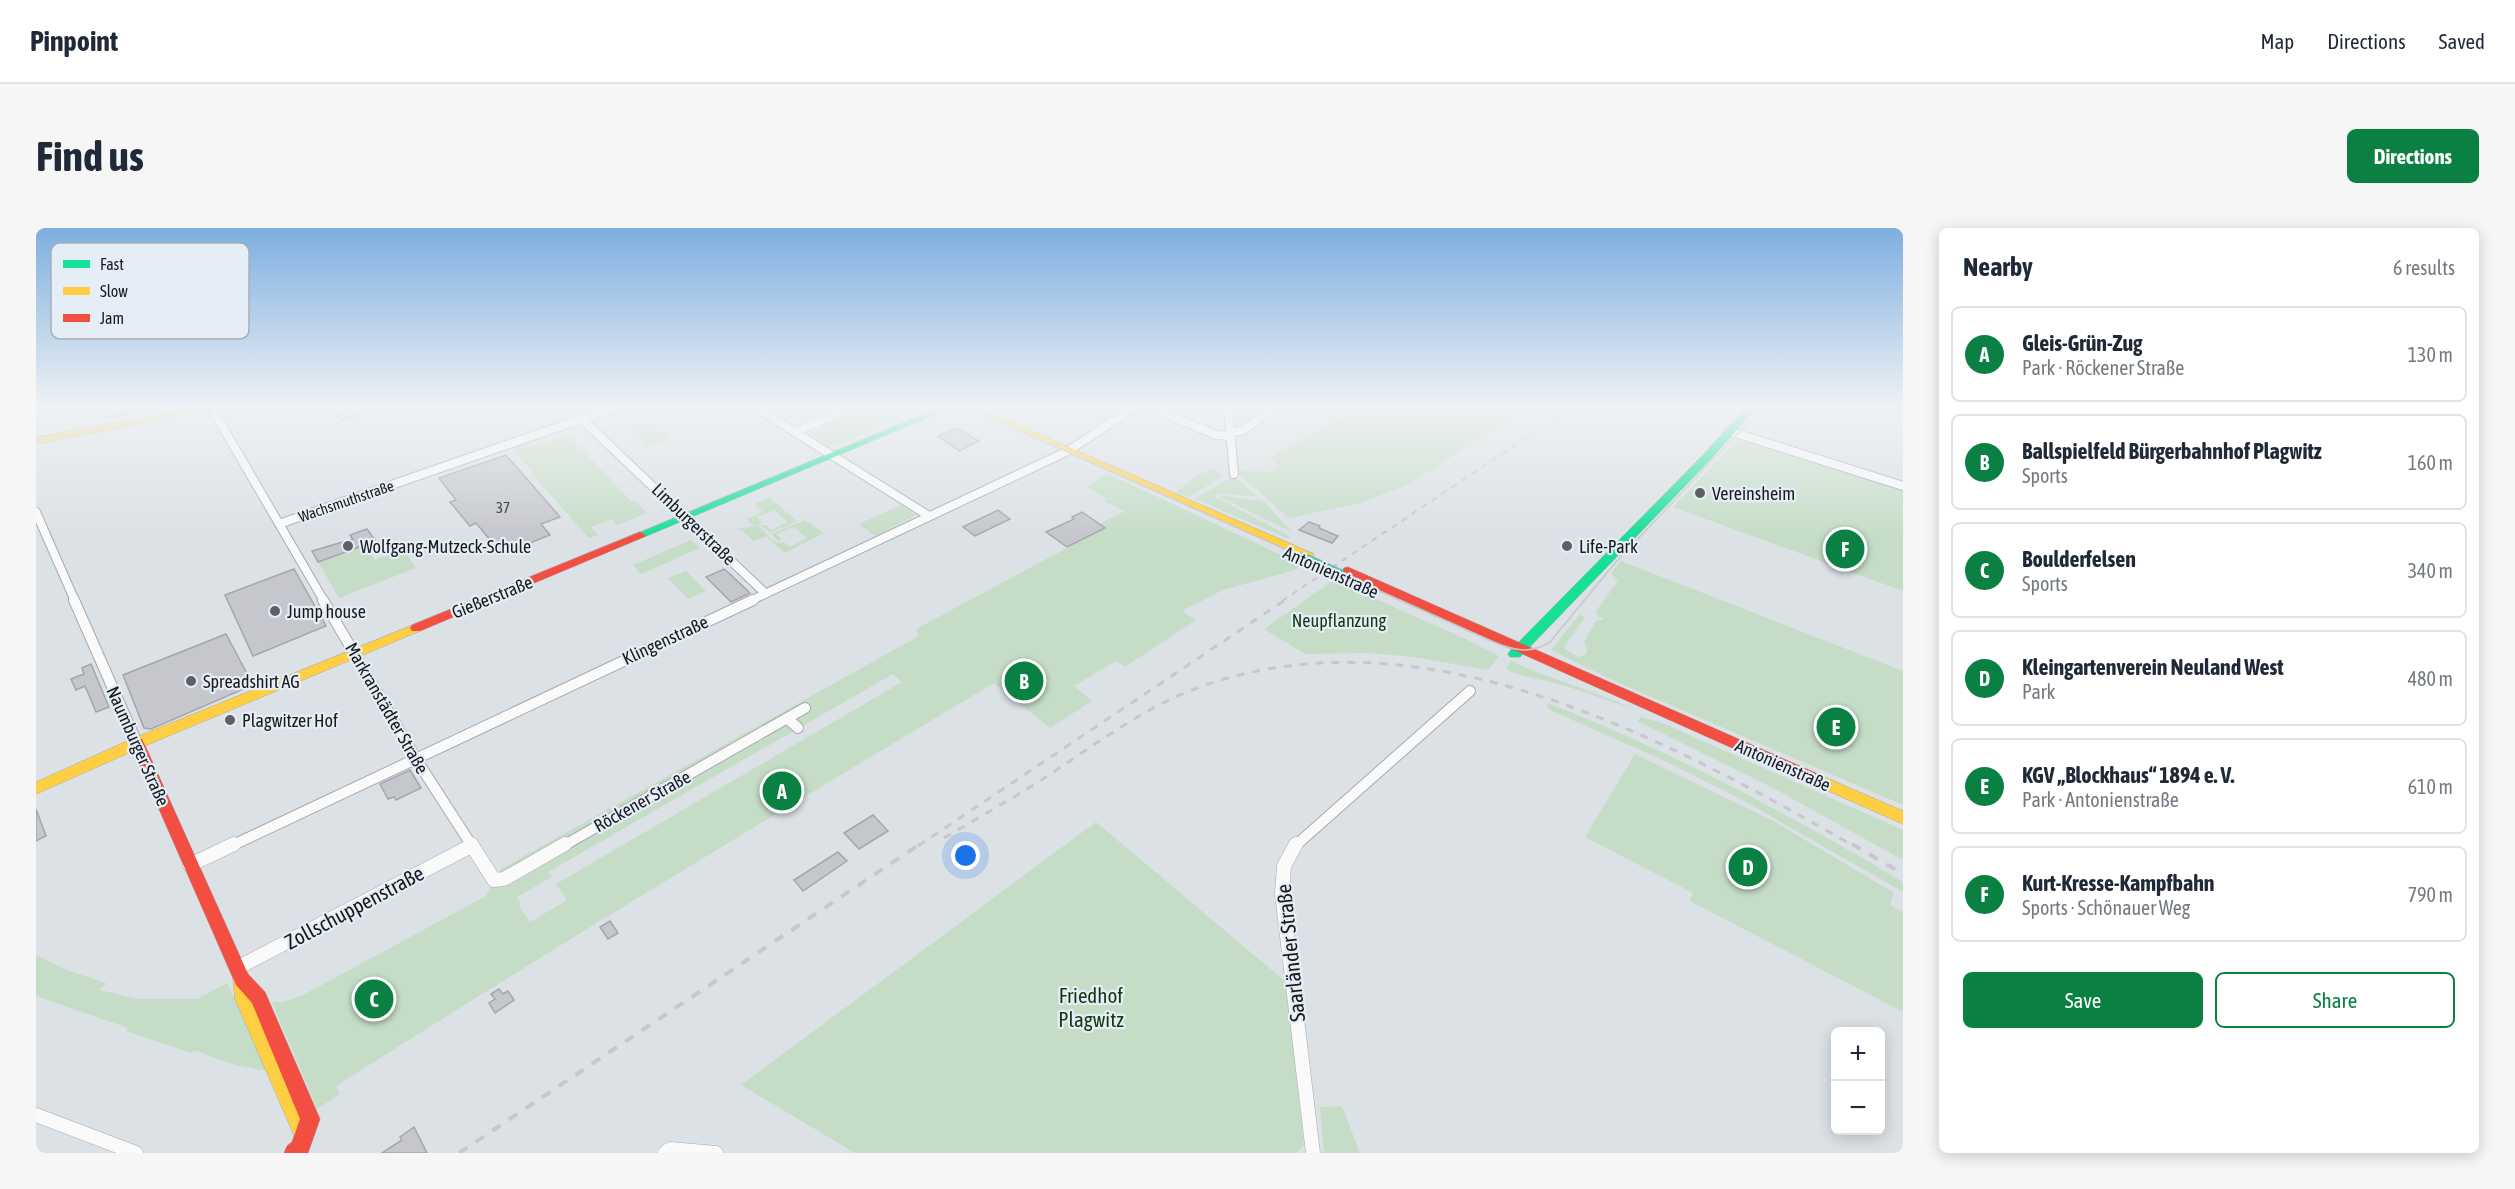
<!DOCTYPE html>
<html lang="en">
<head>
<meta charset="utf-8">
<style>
	body { margin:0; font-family:"Asap Condensed",sans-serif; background:#f6f6f7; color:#1f2937 }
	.controls { position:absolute; right:18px; bottom:18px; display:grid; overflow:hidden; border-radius:9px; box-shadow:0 3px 15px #0003 }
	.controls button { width:54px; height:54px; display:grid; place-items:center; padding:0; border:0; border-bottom:2px solid #e0e1e3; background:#fff; color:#1f2937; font:30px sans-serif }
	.you { position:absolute; left:930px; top:628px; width:21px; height:21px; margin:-15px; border:4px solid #fff; border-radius:50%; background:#1a73e8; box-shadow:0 0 0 9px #1a73e833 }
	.badge { display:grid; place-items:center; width:39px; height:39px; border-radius:50%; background:#0b8043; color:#fff; font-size:20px; font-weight:700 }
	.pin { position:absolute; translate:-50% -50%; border:3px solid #fff; box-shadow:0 2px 6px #0006 }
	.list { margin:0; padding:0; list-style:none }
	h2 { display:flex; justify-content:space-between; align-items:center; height:78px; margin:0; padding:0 24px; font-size:26px }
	h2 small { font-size:20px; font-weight:400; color:#747a83 }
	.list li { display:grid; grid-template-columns:39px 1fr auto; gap:18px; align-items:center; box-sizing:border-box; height:96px; margin:0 12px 12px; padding:0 12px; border:2px solid #e0e1e3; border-radius:9px }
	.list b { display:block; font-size:22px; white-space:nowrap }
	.list p { margin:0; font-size:20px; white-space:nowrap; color:#747a83 }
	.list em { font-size:20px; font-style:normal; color:#747a83 }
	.actions { display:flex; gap:12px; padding:18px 24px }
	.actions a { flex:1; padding:14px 0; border:2px solid #0b8043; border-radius:9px; text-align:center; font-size:21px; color:#0b8043 }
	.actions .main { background:#0b8043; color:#fff }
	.map { position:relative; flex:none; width:1867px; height:925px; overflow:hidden; border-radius:9px }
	header { display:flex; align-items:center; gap:36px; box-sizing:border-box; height:84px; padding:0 30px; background:#fff; border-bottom:2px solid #e0e1e3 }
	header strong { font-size:28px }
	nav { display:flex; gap:33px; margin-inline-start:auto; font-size:21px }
	.intro { display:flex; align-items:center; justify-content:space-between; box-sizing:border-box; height:144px; padding:0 36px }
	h1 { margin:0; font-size:42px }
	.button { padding:15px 27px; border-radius:9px; background:#0b8043; color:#fff; font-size:21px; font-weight:700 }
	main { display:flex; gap:36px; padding:0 36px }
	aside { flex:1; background:#fff; border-radius:9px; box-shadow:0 3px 15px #0003 }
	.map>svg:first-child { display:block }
</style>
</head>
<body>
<header>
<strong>Pinpoint</strong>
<nav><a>Map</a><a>Directions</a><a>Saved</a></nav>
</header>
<div class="intro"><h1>Find us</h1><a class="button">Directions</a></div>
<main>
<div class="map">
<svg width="1867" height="925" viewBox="0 0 1867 925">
	<rect width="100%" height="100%" fill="#dce1e6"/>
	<path fill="#c5ddc7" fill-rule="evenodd" d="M830 179H894L799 218H792L776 207V204Z
		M1320 179H1494L1373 256 1325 275 1253 290 1204 247 1203 244 1206 243 1236 244 1242 237 1234 230Z
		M613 193 632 209 629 213 609 220 604 215 609 213 596 202 591 204 586 199 600 195 607 199 606 197Z
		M531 206 596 274 599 273 611 285 582 297 576 291 555 299 562 307 553 310 495 245 497 244 478 223 479 218 490 213 494 217H500Z
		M1700 213 1724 215 1867 260V363L1637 279Z
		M1174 240 1186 246V249L1153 269 1140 264 1163 245 1167 246Z
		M1071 245 1266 337 1259 342 1187 362 1146 383 1160 392 1089 439 1080 433 1038 458 1056 473 1014 500 958 455C737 587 517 720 300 858L304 866 281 881 236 774H248L269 766 450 668 465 641 883 408 880 401 1068 300 1063 296 1088 283 1068 273 1070 270 1050 259ZM857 446 866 454 520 656 531 672 494 694 483 678 485 676 481 669 516 649 512 644Z
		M1197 248 1222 269 1184 265 1181 266 1180 269 1253 308V311L1159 271Z
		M1185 267 1215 272 1225 271 1256 304 1184 269Z
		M733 269 761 293 734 305 725 297H729L735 302 752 294 738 282 721 289 726 294 722 297 735 311 742 315 748 314 754 319 771 310 758 299 740 306 745 310 743 313 735 306 769 292 788 305 749 325 730 308 718 313 707 303 701 301 718 298 711 291 727 284 718 276Z
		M865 277 880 287 839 308 823 296Z
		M655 312 664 320 605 346 597 337Z
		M329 317 339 332 367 321 380 340 303 370 282 334Z
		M1585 333 1867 443V577L1576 452 1515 422 1544 386 1549 389 1529 418V421L1543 429 1550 426 1551 422 1548 414 1560 393 1568 391 1562 388 1560 383 1582 353 1575 345Z
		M650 343 670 363 652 371 632 350Z
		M1298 352 1436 414 1463 428 1452 442 1378 429 1332 425 1269 426 1228 401Z
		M1475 433C1516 452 1559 463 1600 482L1527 457 1477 445 1470 440Z
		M1512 475C1635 523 1753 586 1867 654V664L1708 573 1633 535 1514 482 1511 478Z
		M1605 489 1624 494 1867 602V632L1737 560 1601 493Z
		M1599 526 1739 594 1858 665 1854 677 1867 684V784L1654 673 1657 665 1549 609Z
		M1060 594 1250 754 1268 917 1260 925H819L705 857Z
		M0 727 31 742 70 755 64 762 102 771H161L191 755 216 806 230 843 199 837 158 822 155 825 90 803 92 800 0 768Z
		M1306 878 1324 925H1288L1284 879Z"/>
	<path fill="#c5c7cc" stroke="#a3a6aa" stroke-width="1.5" d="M74 179H113V182L78 189 79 188 73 189Z
		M294 179H346V180L305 193Z
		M921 200 934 208 943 213 923 223 902 208Z
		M470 227 524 289 505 296 514 307 466 326 440 295 434 298 414 274 420 272 403 250Z
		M962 282 974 291 939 308 927 299Z
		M1046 284 1069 300 1031 319 1010 304 1038 291 1036 289Z
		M1273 294 1284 298 1283 300 1302 308 1296 315 1263 302Z
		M331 301 341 315 330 319 329 317 282 334 276 323 317 311 314 307Z
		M258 341 290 398 217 428 189 367Z
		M688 341 694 346 714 365 695 374 670 349Z
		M190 406 217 457 115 501 108 500 87 447Z
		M55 436 73 479 60 484 49 458 40 462 35 451 48 446 46 440Z
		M374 542 385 560 360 572 358 569 352 571 344 556Z
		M0 581 10 608 0 613Z
		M837 587 852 603 823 621 808 605Z
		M802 624 811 633 767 663 758 652Z
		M574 693 582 705 572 711 564 699Z
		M463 761 467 766 472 763 478 772 459 785 453 775 459 771 455 766Z
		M378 899 391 925H346L366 912 364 909Z"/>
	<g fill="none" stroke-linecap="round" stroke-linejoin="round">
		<defs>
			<path id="street-far2" d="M175 179 288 373
				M533 179 729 365
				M719 179 893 288
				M1111 179 1181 207 1194 208
				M1192 179 1198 246
				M1693 203 1867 258
				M759 204 816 179
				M1194 204 1206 203 1239 179
				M0 284 39 373
				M243 296 580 179
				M714 373 1032 223 1099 179"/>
			<path id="street-far1" d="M38 372 101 515
				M287 372 380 531 436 618
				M752 491 762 500
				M195 618 717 372
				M527 618 769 480
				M1259 618 1434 463"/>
			<path id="street" d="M435 616 458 652 468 651 529 616
				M1260 616 1248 638 1246 666 1277 925
				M154 637 198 616
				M201 740 435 618
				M0 887 100 925
				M629 925 634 921 680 925"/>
			<path id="fast" d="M905 179H917L608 309H600L598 307Z
				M1711 179H1721L1675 231 1484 429H1474L1472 426 1474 423 1667 227Z"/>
			<path id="slow" d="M162 179H180L175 182 0 216V210Z
				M929 179H941L1278 326 1276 329H1268Z
				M380 396 386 400 384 403 106 519 0 566V554L96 511Z
				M1777 544 1867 583V596L1772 554 1770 550 1772 546Z
				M206 743 212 745 217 771 278 907 275 914 268 917 261 914 199 771 197 751 200 745Z"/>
			<path id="jam" d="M604 304 610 307 608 309 384 403H376L374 400 376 397Z
				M1312 339 1782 546 1784 550 1782 554H1772L1308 346 1306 343 1308 340Z
				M101 510 106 511 108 515 212 746 229 764 284 891 272 925H248L251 918 256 914 264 891 216 775 200 757 94 515 96 511Z"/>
		</defs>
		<use href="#street-far2" stroke="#a6aaae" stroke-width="10"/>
		<use href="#street-far1" stroke="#a6aaae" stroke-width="12"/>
		<use href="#street" stroke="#a6aaae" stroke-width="15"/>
		<use href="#fast" stroke="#a6aaae" stroke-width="1"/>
		<use href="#slow" stroke="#a6aaae" stroke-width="1"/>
		<use href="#jam" stroke="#a6aaae" stroke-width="1"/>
		<use href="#street-far2" stroke="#fafafb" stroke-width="8"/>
		<use href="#street-far1" stroke="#fafafb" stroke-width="10"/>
		<use href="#street" stroke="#fafafb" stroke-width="14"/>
		<use href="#fast" fill="#16e098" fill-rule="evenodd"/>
		<use href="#slow" fill="#ffcf43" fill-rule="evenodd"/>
		<use href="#jam" fill="#f24e42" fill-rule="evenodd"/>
		<path stroke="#c7c8c9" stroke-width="1.5" d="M931 179 1455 413C1476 422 1494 427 1514 414L1579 335 1727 179
			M0 213 179 179"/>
		<path stroke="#c7c8c9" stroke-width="2" stroke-dasharray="6 6" stroke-linecap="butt" d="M1246 373 1536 179"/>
		<path stroke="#c7c8c9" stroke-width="3" stroke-dasharray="8 8" stroke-linecap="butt" d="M908 610C945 588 983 567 1019 543 1064 513 1110 479 1161 460 1385 378 1627 509 1818 618
			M882 618 1249 372"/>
		<path stroke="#c7c8c9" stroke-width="4" stroke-dasharray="10 10" stroke-linecap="butt" d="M1816 616 1867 646
			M423 925 884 616"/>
		<defs>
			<path id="fast-bridge" d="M1265 330 1305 348"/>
		</defs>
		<use href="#fast-bridge" stroke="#a6aaae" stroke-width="13" stroke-linecap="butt"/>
		<use href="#fast-bridge" stroke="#16e098" stroke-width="11"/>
	</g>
	<linearGradient id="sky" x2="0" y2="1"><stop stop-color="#7eaee0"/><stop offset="0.58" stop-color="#eff2f4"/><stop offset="1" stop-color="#eff2f4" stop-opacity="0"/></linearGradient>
	<rect width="1867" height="308" fill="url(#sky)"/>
	<g fill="#5d6064" stroke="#e5edf7" stroke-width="2">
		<circle cx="1664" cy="265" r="6"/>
		<circle cx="312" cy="318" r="6"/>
		<circle cx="1531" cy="318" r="6"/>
		<circle cx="239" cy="383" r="6"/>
		<circle cx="155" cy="453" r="6"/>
		<circle cx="194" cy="492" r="6"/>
	</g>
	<g text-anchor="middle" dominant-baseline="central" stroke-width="4.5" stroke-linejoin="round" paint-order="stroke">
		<g font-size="15" fill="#181a1e" stroke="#e5edf7">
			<text transform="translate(310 273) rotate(-19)">Wachsmuthstraße</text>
		</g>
		<g font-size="15" fill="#43454a">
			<text x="467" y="279">37</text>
		</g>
		<g font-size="18" fill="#181a1e" stroke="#e5edf7" text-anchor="start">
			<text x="1676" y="265">Vereinsheim</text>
			<text x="324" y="318">Wolfgang-Mutzeck-Schule</text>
			<text x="1543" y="318">Life-Park</text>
			<text x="251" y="383">Jump house</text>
			<text x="167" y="453">Spreadshirt AG</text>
			<text x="206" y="492">Plagwitzer Hof</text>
		</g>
		<g font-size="18" fill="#181a1e" stroke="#e5edf7">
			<text transform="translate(658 296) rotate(44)">Limburgerstraße</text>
			<text transform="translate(1295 344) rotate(24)">Antonienstraße</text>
			<text transform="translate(456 369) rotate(-22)">Gießerstraße</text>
			<text transform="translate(629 412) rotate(-25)">Klingenstraße</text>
			<text transform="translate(351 480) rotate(60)">Markranstädter Straße</text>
			<text transform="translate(102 518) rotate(66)">Naumburger Straße</text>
			<text transform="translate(1747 537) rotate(24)">Antonienstraße</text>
			<text transform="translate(606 573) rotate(-29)">Röckener Straße</text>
		</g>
		<g font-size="18" fill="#103a0c" stroke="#e5edf7">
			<text x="1303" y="392">Neupflanzung</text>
		</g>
		<g font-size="21" fill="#181a1e" stroke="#e5edf7">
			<text transform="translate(318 679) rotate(-28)">Zollschuppenstraße</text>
			<text transform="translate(1254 725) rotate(-96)">Saarländer Straße</text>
		</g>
		<g font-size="21" fill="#103a0c" stroke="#e5edf7">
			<text x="1055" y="767">Friedhof<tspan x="1055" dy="24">Plagwitz</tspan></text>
		</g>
	</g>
	<rect x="15" y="15" width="198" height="96" rx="9" fill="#e5edf7" stroke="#a8aeb6" stroke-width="1.5"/>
	<rect x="27" y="32" width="27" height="8" fill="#16e098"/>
	<rect x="27" y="59" width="27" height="8" fill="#ffcf43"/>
	<rect x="27" y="86" width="27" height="8" fill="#f24e42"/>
	<g font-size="16" fill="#181a1e">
		<text x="64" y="42">Fast</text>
		<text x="64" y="69">Slow</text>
		<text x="64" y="96">Jam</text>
	</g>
</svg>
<div class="controls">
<button>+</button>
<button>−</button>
</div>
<div class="you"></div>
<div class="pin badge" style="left:746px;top:563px">A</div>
<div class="pin badge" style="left:988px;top:453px">B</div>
<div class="pin badge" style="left:338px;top:771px">C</div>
<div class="pin badge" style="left:1712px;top:639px">D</div>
<div class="pin badge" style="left:1800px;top:499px">E</div>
<div class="pin badge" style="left:1809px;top:321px">F</div>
</div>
<aside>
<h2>Nearby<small>6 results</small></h2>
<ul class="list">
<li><span class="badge">A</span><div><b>Gleis-Grün-Zug</b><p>Park · Röckener Straße</p></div><em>130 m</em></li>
<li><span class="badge">B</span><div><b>Ballspielfeld Bürgerbahnhof Plagwitz</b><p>Sports</p></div><em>160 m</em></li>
<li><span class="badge">C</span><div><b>Boulderfelsen</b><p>Sports</p></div><em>340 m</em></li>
<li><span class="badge">D</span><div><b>Kleingartenverein Neuland West</b><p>Park</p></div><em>480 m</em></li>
<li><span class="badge">E</span><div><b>KGV „Blockhaus“ 1894 e. V.</b><p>Park · Antonienstraße</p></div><em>610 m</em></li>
<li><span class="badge">F</span><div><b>Kurt-Kresse-Kampfbahn</b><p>Sports · Schönauer Weg</p></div><em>790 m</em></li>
</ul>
<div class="actions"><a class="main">Save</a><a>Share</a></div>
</aside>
</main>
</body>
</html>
